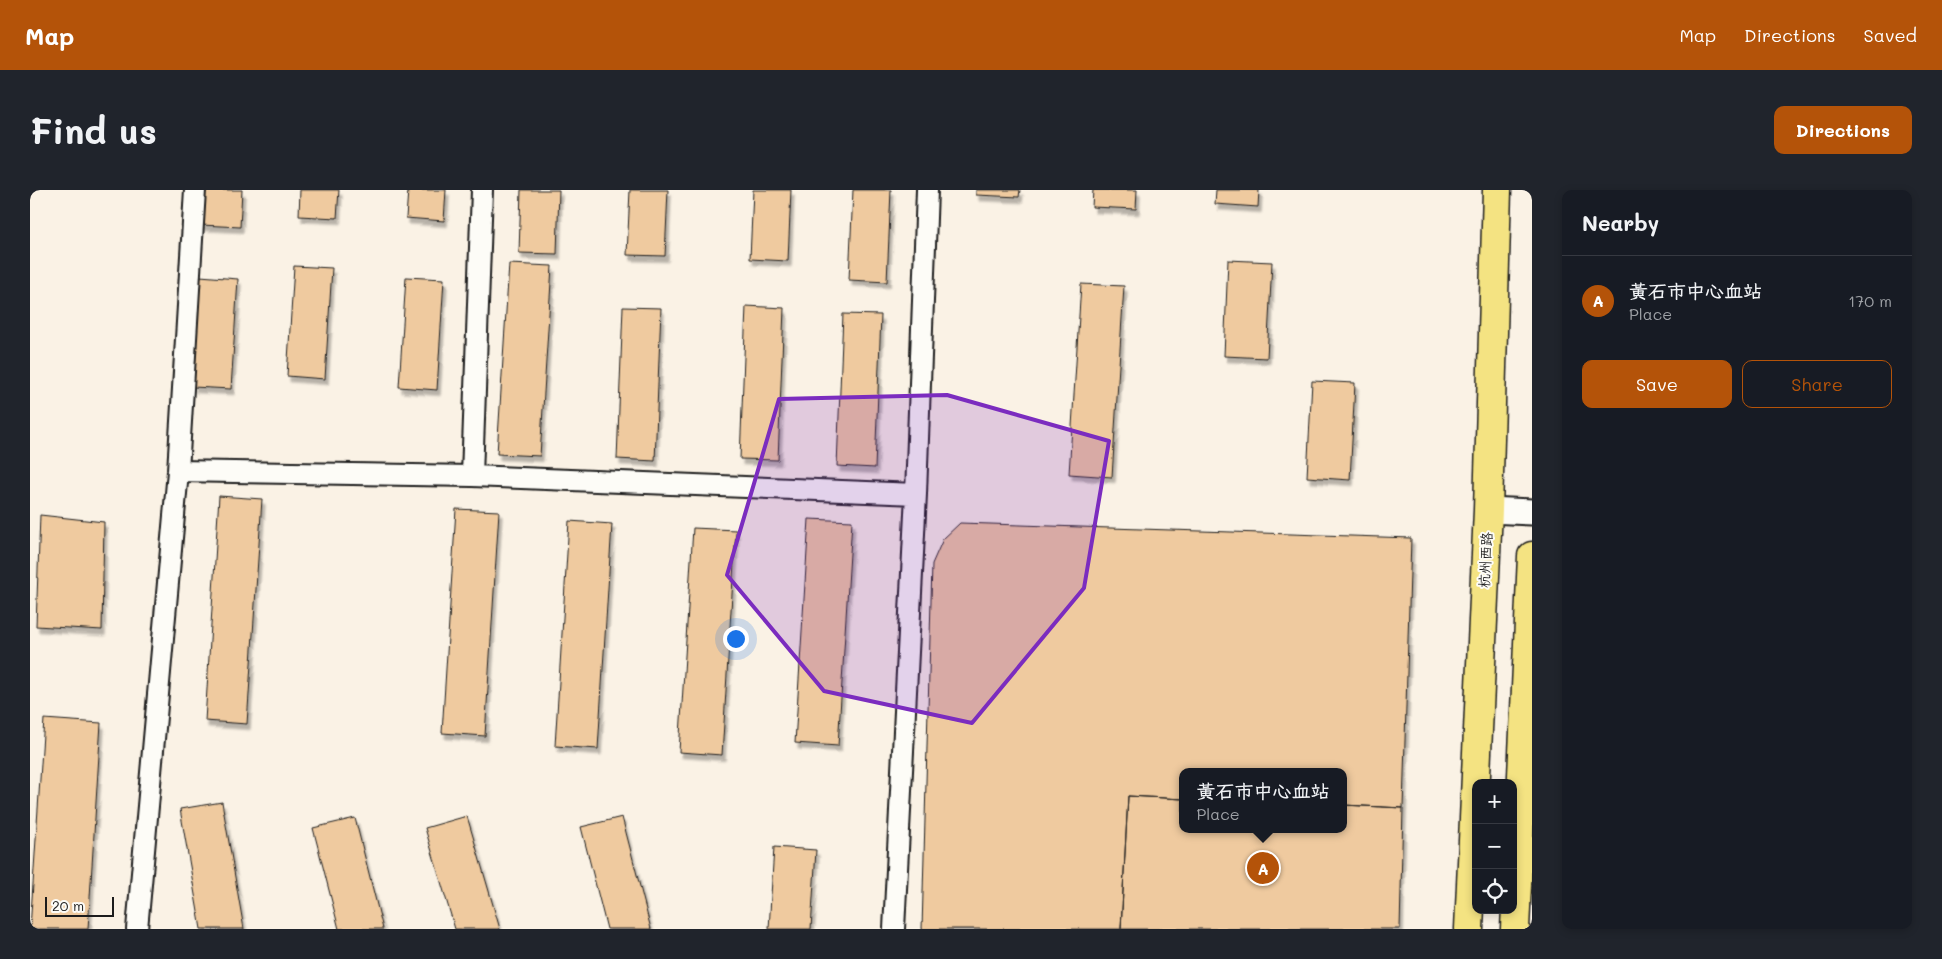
<!DOCTYPE html>
<html lang="en">
<head>
<meta charset="utf-8">
<style>
	body { margin:0; font-family:Mali,"LXGW WenKai TC",sans-serif; background:#20242c; color:#f1f3f6 }
	.controls { position:absolute; right:15px; bottom:15px; display:grid; overflow:hidden; border-radius:10px; box-shadow:0 2px 8px #0003 }
	.controls button { width:45px; height:45px; display:grid; place-items:center; padding:0; border:0; border-bottom:1px solid #363941; background:#171b24; color:#f1f3f6; font:25px sans-serif }
	.scale { position:absolute; left:15px; bottom:12px; width:69px; box-sizing:border-box; padding-left:5px; border:2px solid #1c1c1c; border-top:0; font-size:14px; line-height:18px; white-space:nowrap; color:#1c1c1c; -webkit-text-stroke:4px #fdfcf7; paint-order:stroke }
	.you { position:absolute; left:705px; top:448px; width:18px; height:18px; margin:-12px; border:4px solid #fff; border-radius:50%; background:#1a73e8; box-shadow:0 0 0 8px #1a73e833 }
	.badge { display:grid; place-items:center; width:32px; height:32px; border-radius:50%; background:#b45309; color:#fff; font-size:16px; font-weight:700 }
	.pin { position:absolute; translate:-50% -50%; border:2px solid #fff; box-shadow:0 1px 5px #0006 }
	.popup { position:absolute; left:1149px; top:578px; width:168px; height:65px; box-sizing:border-box; display:grid; place-content:center; border-radius:10px; background:#171b24; filter:drop-shadow(0 1px 4px #0005); font-size:16px; white-space:nowrap; color:#9ea1a6 }
	.popup b { font-size:19px; color:#f1f3f6 }
	.popup::after { content:''; position:absolute; left:50%; top:100%; margin-left:-10px; border:10px solid transparent; border-top-color:#171b24 }
	.list { margin:0; padding:0; list-style:none }
	h2 { display:flex; justify-content:space-between; align-items:center; height:65px; margin:0; padding:0 20px; font-size:21px }
	h2 small { font-size:16px; font-weight:400; color:#9ea1a6 }
	.list li { display:grid; grid-template-columns:32px 1fr auto; gap:15px; align-items:center; box-sizing:border-box; height:90px; padding:0 20px; border-top:1px solid #363941 }
	.list b { display:block; font-size:19px; white-space:nowrap }
	.list p { margin:0; font-size:16px; white-space:nowrap; color:#9ea1a6 }
	.list em { font-size:16px; font-style:normal; color:#9ea1a6 }
	.actions { display:flex; gap:10px; padding:15px 20px }
	.actions a { flex:1; padding:11px 0; border:1px solid #b45309; border-radius:10px; text-align:center; font-size:18px; color:#b45309 }
	.actions .main { background:#b45309; color:#fff }
	.icon { flex:none; width:28px; height:28px; fill:none; stroke:currentColor; stroke-width:2; stroke-linecap:round; stroke-linejoin:round }
	.map { position:relative; flex:none; width:1502px; height:739px; overflow:hidden; border-radius:10px }
	header { display:flex; align-items:center; gap:30px; box-sizing:border-box; height:70px; padding:0 25px; background:#b45309; color:#fff }
	header strong { font-size:24px }
	nav { display:flex; gap:28px; margin-inline-start:auto; font-size:18px }
	.intro { display:flex; align-items:center; justify-content:space-between; box-sizing:border-box; height:120px; padding:0 30px }
	h1 { margin:0; font-size:35px }
	.button { padding:12px 22px; border-radius:10px; background:#b45309; color:#fff; font-size:18px; font-weight:700 }
	main { display:flex; gap:30px; padding:0 30px }
	aside { flex:1; background:#171b24; border-radius:10px; box-shadow:0 2px 8px #0003 }
	.map>svg:first-child { display:block }
</style>
</head>
<body>
<header>
<strong>Map</strong>
<nav><a>Map</a><a>Directions</a><a>Saved</a></nav>
</header>
<div class="intro"><h1>Find us</h1><a class="button">Directions</a></div>
<main>
<div class="map">
<svg width="1502" height="739" viewBox="0 0 1502 739">
	<defs>
		<filter id="shadow"><feDropShadow dx="3" dy="5.5" stdDeviation="1" flood-color="#0004"/></filter>
	</defs>
	<rect width="100%" height="100%" fill="#faf2e5"/>
	<filter id="ink" filterUnits="userSpaceOnUse"><feTurbulence type="fractalNoise" baseFrequency=".02" numOctaves="2"/><feDisplacementMap in="SourceGraphic" scale="10" xChannelSelector="R" yChannelSelector="G"/><feConvolveMatrix kernelMatrix="1 2 1 2 8 2 1 2 1" color-interpolation-filters="sRGB"/></filter>
	<g filter="url(#ink)">
		<path fill="#efca9f" stroke="#1c1c1c" filter="url(#shadow)" d="M174 0H212L210 37 171 35Z
			M270 0H309L307 28 269 26Z
			M378 0H416L414 31 376 28Z
			M491 0H529L527 64 489 63Z
			M600 0H638L635 66 597 65Z
			M723 0H761L758 71 720 69Z
			M823 0H861L857 92 819 90Z
			M946 0H990L989 7 946 5Z
			M1063 0H1107L1106 19 1062 17Z
			M1186 0H1229L1228 17 1185 14Z
			M1198 70 1242 72 1237 168 1194 166Z
			M479 74 522 76 510 266 467 264Z
			M264 76 302 78 295 189 257 186Z
			M170 86 208 89 201 199 163 197Z
			M376 87 414 89 407 200 369 197Z
			M1051 94 1094 96 1082 287 1039 284Z
			M716 116 754 118 748 270 710 269Z
			M593 117 631 118 625 271 587 269Z
			M813 124 851 125 845 278 807 276Z
			M1282 191 1325 193 1320 290 1277 287Z
			M189 306 232 309 217 534 175 531Z
			M426 319 469 321 455 546 412 543Z
			M10 325 74 332 72 440 6 436Z
			M779 329 822 331 808 556 765 553Z
			M539 331 582 334 568 559 525 556Z
			M930 333 1381 348 1373 618 1313 615V582H1153V609L1098 606 1091 739H892L902 374 913 349Z
			M663 338 706 340 692 565 649 562Z
			M14 529 71 533 58 739H0Z
			M1098 606 1153 609V639H1313V615L1373 618 1370 739H1091Z
			M192 612 214 739H171L150 619Z
			M437 626 470 739H425L395 638Z
			M592 627 621 739H577L551 637Z
			M325 628 353 739H309L283 638Z
			M744 657 786 660 781 739H739Z"/>
		<g fill="none" stroke-linecap="round" stroke-linejoin="round">
			<defs>
				<path id="minor" d="M148 281 442 286 886 304
					M442 286 452 0
					M107 739 148 281 165 0
					M864 739 886 304 897 0"/>
				<path id="tertiary" d="M1458 320 1502 322"/>
				<path id="primary" d="M1439 739 1458 320 1467 0
					M1485 739 1502 366"/>
			</defs>
			<use href="#minor" stroke="#1c1c1c" stroke-width="24"/>
			<use href="#tertiary" stroke="#1c1c1c" stroke-width="29"/>
			<use href="#primary" stroke="#1c1c1c" stroke-width="31"/>
			<use href="#minor" stroke="#fdfcf7" stroke-width="20"/>
			<use href="#tertiary" stroke="#fdfcf7" stroke-width="25"/>
			<use href="#primary" stroke="#f4e382" stroke-width="28"/>
		</g>
	</g>
	<path fill="#7b2cbf" fill-opacity="0.2" stroke="#7b2cbf" stroke-width="4" stroke-linejoin="round" d="M917 205 1079 251 1054 398 942 533 794 501 697 385 749 209Z"/>
	<g text-anchor="middle" dominant-baseline="central" stroke-width="4" stroke-linejoin="round" paint-order="stroke">
		<g font-size="14" fill="#1c1c1c" stroke="#fdfcf7">
			<text transform="translate(1455 370) rotate(-87)">杭州西路</text>
		</g>
	</g>
</svg>
<div class="controls">
<button>+</button>
<button>−</button>
<button><svg class="icon" aria-label="locate" viewBox="0 0 24 24"><circle cx="12" cy="12" r="6"/><path d="M12 2v4M12 18v4M2 12h4M18 12h4"/></svg></button>
</div>
<div class="scale">20 m</div>
<div class="you"></div>
<div class="pin badge" style="left:1233px;top:678px">A</div>
<div class="popup"><b>黄石市中心血站</b>Place</div>
</div>
<aside>
<h2>Nearby<small></small></h2>
<ul class="list">
<li><span class="badge">A</span><div><b>黄石市中心血站</b><p>Place</p></div><em>170 m</em></li>
</ul>
<div class="actions"><a class="main">Save</a><a>Share</a></div>
</aside>
</main>
</body>
</html>
